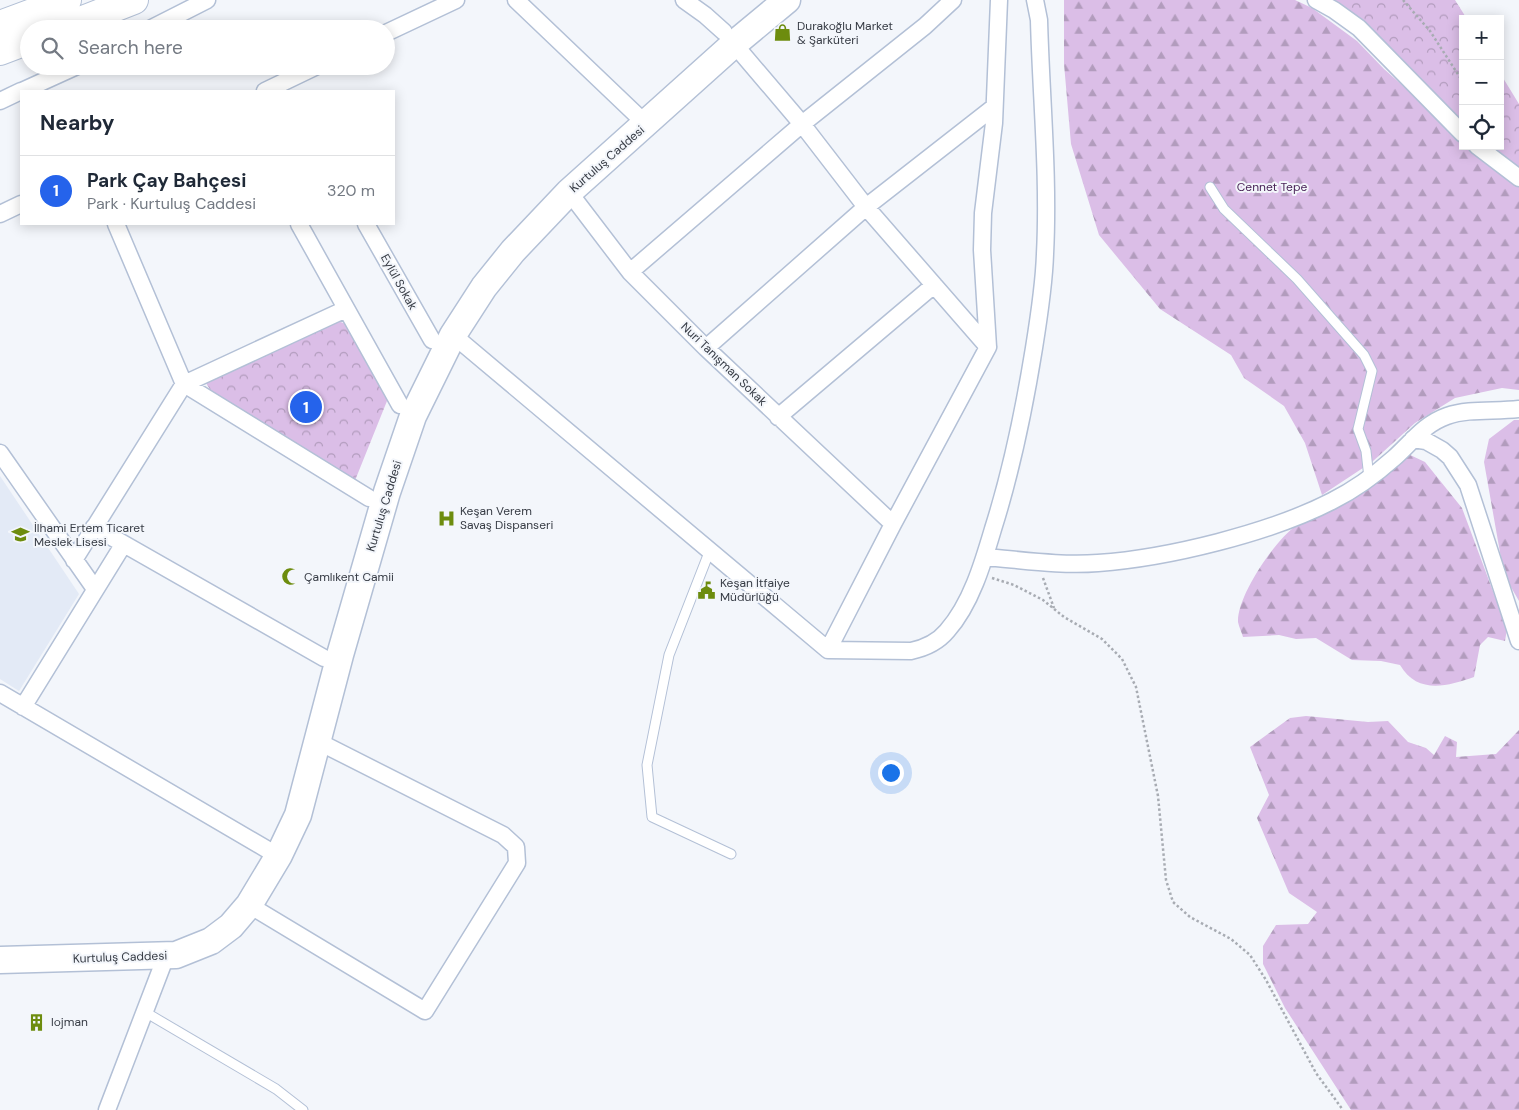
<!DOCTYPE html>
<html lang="en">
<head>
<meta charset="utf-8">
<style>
	body { margin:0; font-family:"DM Sans",sans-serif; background:#f2f2f3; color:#1f2937 }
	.controls { position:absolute; right:15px; top:15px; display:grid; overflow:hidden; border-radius:0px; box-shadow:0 2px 12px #0003 }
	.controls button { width:45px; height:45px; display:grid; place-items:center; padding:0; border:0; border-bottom:1px solid #e0e1e3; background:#fff; color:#1f2937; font:25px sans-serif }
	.you { position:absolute; left:890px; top:772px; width:18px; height:18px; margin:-12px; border:4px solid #fff; border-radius:50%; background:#1a73e8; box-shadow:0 0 0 8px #1a73e833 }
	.badge { display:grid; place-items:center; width:32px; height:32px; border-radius:50%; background:#2563eb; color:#fff; font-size:16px; font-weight:700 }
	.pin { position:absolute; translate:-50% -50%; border:2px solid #fff; box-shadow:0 1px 5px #0006 }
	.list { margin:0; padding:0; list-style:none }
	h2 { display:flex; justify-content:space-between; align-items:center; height:65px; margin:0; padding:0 20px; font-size:21px }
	h2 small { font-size:16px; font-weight:400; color:#747a83 }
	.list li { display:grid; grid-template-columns:32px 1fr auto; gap:15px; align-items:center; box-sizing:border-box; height:70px; padding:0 20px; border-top:1px solid #e0e1e3 }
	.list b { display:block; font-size:19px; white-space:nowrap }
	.list p { margin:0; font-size:16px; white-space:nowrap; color:#747a83 }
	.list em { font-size:16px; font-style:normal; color:#747a83 }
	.icon { flex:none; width:28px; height:28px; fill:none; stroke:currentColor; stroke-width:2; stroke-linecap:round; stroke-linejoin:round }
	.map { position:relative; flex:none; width:1519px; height:1110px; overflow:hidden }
	.search { position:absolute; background:#fff; box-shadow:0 2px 12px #0003; left:20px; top:20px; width:375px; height:55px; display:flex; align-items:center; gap:12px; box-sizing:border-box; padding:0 18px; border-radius:28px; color:#747a83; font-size:19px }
	.panel { position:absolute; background:#fff; box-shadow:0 2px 12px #0003; left:20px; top:90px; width:375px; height:135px; border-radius:0px }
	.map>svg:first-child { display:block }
</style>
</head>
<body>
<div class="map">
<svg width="1519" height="1110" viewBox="0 0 1519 1110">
	<defs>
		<pattern id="forest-firs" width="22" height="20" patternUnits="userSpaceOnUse" patternTransform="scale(1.25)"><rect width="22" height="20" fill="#dbbee7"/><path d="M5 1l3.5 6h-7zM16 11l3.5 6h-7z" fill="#b29cbd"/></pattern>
		<pattern id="park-crowns" width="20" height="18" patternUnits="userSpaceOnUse" patternTransform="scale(1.25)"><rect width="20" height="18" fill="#dbbee7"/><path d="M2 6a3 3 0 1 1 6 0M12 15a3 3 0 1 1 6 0" fill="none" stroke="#b29cbd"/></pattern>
	</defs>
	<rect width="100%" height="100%" fill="#f3f6fb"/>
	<path fill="#e3eaf6" d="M0 476 79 594 19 691 0 679Z"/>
	<path fill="url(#forest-firs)" d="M1064 0H1295L1312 8 1357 41 1384 69 1463 139V146H1470L1519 186V390L1502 388 1455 398 1415 423 1372 462 1322 495 1305 443 1284 406 1244 378 1231 355 1160 309 1099 235 1071 144 1064 64Z
		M1514 420H1519V601L1504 575 1484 462 1489 439Z
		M1408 454 1425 462 1462 508 1507 629 1505 641 1488 637 1480 645 1474 677C1446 687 1417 694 1400 665L1381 661 1352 660 1316 638 1296 639 1279 635 1243 637C1242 633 1239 627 1238 622 1237 596 1275 540 1296 526 1312 515 1332 512 1348 502 1371 488 1388 469 1408 454Z
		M1306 716 1368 722 1388 721 1408 742 1426 748 1434 755 1445 736 1457 742 1456 757 1496 754 1519 730V1110H1351L1285 1008 1263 964V946L1276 925 1308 924 1317 912 1289 893 1257 818 1269 795 1250 747 1290 718Z"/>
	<path fill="url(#park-crowns)" d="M1333 0H1455L1467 19H1463V121L1362 20Z
		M1500 73 1519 104V167L1492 146H1500Z
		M338 321 346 324 389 396 354 483 217 401 206 383Z"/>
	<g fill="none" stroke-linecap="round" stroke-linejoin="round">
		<defs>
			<path id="service" d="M1210 187 1224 209 1297 279 1364 355 1372 371 1358 429 1366 451 1369 478
				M710 550 669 655 647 765 652 817 731 854
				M145 1012 276 1089 303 1110"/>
			<path id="minor" d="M516 0 646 124
				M684 0 705 15 724 32
				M1316 0 1334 10 1359 28 1463 134
				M150 29 207 0
				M386 33 456 0
				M734 44 802 124 866 207 988 347 893 524 828 650
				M22 91 77 66
				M265 91 317 66
				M0 101 21 91
				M1477 146 1519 178
				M569 192 630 272 706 348 893 524
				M0 214 21 204
				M116 224 184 384 369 498
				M299 224 400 405
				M366 224 432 340
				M630 272 802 124 925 26 953 0
				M453 335 828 650 911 651C925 648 937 643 947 631 971 604 983 563 993 529 1012 469 1024 410 1034 348 1039 317 1044 286 1045 254 1049 176 1041 97 1039 20L1035 0
				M988 347 982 250 983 213 994 123 999 0
				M706 348 866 207 994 107
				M778 417 934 285
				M1413 439 1426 441 1442 450 1450 457 1468 485 1519 641
				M0 453 95 589
				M94 527 324 658
				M985 557C1022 560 1061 566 1098 563 1168 558 1270 533 1332 501 1354 490 1376 474 1394 458 1412 442 1424 424 1447 416 1469 408 1496 412 1519 409
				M74 560 184 384 346 309
				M0 693 268 850
				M23 707 123 545
				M249 905 425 1011 517 863 516 847 503 835 317 741
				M107 1110 166 956"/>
			<path id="primary" d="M0 960 176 955 211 941 231 926 249 905 279 855 298 815 340 655 387 492 413 416 453 335 484 287 513 251 569 192 734 44 787 0"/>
			<path id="trunk" d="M0 25 67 0
				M60 29 134 0
				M0 51 29 40"/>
		</defs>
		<use href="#service" stroke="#b3c0d6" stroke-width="11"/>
		<use href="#minor" stroke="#b3c0d6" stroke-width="19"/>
		<use href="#primary" stroke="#b3c0d6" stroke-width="29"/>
		<use href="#trunk" stroke="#b3c0d6" stroke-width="30"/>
		<path stroke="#a8acb3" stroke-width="2.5" stroke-dasharray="2.5 2.5" stroke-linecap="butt" d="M1403 0 1430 31 1461 79
			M992 578 1014 585 1043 600 1064 617 1102 639 1122 659 1136 687 1158 796 1166 880 1173 902 1190 917 1231 939 1250 955 1266 980 1316 1073 1343 1110
			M1043 578 1054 608"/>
		<use href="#service" stroke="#fff" stroke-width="9"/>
		<use href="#minor" stroke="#fff" stroke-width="16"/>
		<use href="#primary" stroke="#fff" stroke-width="26"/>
		<use href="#trunk" stroke="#fff" stroke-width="28"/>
	</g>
	<defs>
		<symbol id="shop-bare" viewBox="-9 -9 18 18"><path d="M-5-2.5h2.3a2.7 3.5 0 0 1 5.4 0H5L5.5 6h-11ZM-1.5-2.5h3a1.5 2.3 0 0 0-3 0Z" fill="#6d8c0e" stroke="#f3f6fb" stroke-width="2.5" paint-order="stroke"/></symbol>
		<symbol id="hospital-bare" viewBox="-9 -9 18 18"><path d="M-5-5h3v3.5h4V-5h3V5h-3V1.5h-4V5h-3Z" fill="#6d8c0e" stroke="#f3f6fb" stroke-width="2.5" paint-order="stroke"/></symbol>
		<symbol id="school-bare" viewBox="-9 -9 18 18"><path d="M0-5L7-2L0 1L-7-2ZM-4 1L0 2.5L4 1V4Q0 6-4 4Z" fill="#6d8c0e" stroke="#f3f6fb" stroke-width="2.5" paint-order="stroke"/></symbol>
		<symbol id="mosque-bare" viewBox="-9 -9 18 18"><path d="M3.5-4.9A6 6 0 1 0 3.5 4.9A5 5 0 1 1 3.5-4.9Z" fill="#6d8c0e" stroke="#f3f6fb" stroke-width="2.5" paint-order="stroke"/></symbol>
		<symbol id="civic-bare" viewBox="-9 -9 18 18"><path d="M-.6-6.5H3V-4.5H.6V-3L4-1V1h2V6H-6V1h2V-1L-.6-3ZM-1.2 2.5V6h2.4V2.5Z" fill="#6d8c0e" stroke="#f3f6fb" stroke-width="2.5" paint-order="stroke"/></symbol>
		<symbol id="building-bare" viewBox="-9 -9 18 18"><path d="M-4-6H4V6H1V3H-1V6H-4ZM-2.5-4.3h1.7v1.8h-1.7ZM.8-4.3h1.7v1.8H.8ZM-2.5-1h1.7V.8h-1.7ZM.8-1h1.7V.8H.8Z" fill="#6d8c0e" stroke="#f3f6fb" stroke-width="2.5" paint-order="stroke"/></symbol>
	</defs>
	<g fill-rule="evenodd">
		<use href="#shop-bare" x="770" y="20" width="25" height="25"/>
		<use href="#hospital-bare" x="434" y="506" width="25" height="25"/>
		<use href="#school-bare" x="8" y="522" width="25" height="25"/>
		<use href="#mosque-bare" x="278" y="564" width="25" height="25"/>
		<use href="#civic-bare" x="694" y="578" width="25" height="25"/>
		<use href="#building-bare" x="24" y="1010" width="25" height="25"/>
	</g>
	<g text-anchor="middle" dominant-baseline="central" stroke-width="4" stroke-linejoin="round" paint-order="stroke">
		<g font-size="12" fill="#363b44" stroke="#f3f6fb" text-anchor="start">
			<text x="797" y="26">Durakoğlu Market<tspan x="797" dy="14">&amp; Şarküteri</tspan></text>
			<text x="460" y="511">Keşan Verem<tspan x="460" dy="14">Savaş Dispanseri</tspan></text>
			<text x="34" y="528">İlhami Ertem Ticaret<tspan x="34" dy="14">Meslek Lisesi</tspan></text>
			<text x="304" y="577">Çamlıkent Camii</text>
			<text x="720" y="583">Keşan İtfaiye<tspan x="720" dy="14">Müdürlüğü</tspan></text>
			<text x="51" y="1022">lojman</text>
		</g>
		<g font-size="12" fill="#363b44" stroke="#f3f6fb">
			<text transform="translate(607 159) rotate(-41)">Kurtuluş Caddesi</text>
			<text transform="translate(399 282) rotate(61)">Eylül Sokak</text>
			<text transform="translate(724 364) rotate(44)">Nuri Tanışman Sokak</text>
			<text transform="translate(384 506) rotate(-73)">Kurtuluş Caddesi</text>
			<text transform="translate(120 957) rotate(-2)">Kurtuluş Caddesi</text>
		</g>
		<g font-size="12" fill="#492357" stroke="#f3f6fb">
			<text x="1272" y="187">Cennet Tepe</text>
		</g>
	</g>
</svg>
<div class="controls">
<button>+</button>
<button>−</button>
<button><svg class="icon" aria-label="locate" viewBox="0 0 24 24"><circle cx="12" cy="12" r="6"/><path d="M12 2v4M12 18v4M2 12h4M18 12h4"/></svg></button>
</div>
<div class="you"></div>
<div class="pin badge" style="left:306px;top:407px">1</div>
<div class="search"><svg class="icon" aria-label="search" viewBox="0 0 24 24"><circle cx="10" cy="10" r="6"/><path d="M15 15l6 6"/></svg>Search here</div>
<section class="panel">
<h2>Nearby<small></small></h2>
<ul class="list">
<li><span class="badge">1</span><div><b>Park Çay Bahçesi</b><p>Park · Kurtuluş Caddesi</p></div><em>320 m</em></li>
</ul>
</section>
</div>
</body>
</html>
